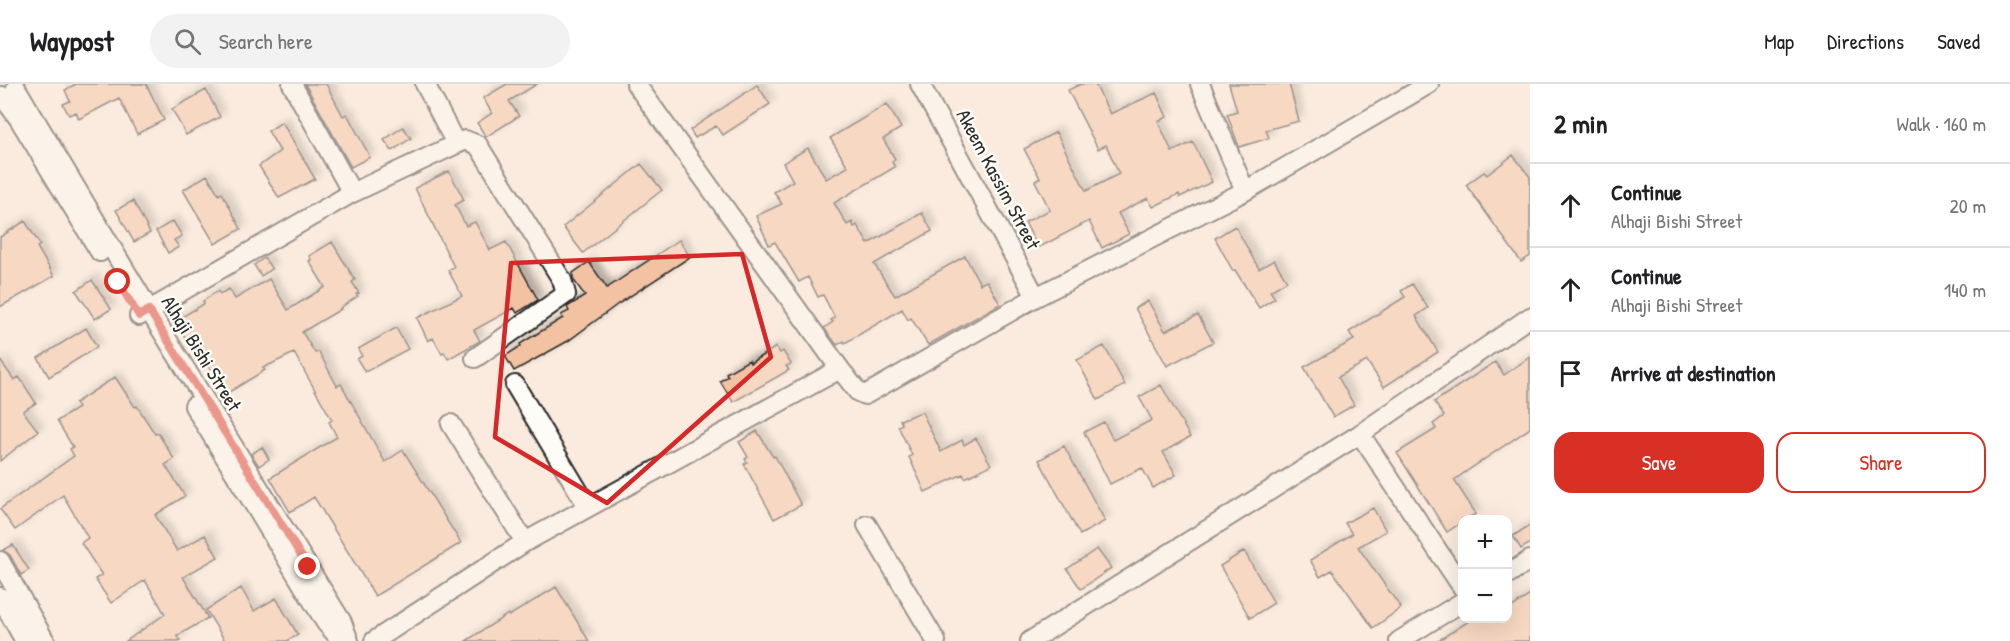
<!DOCTYPE html>
<html lang="en">
<head>
<meta charset="utf-8">
<style>
	body { margin:0; font-family:"Patrick Hand",sans-serif; background:#f2f2f2; color:#202124 }
	.controls { position:absolute; right:18px; bottom:18px; display:grid; overflow:hidden; border-radius:12px; box-shadow:0 6px 24px #0002 }
	.controls button { width:54px; height:54px; display:grid; place-items:center; padding:0; border:0; border-bottom:2px solid #e0e0e0; background:#fff; color:#202124; font:30px sans-serif }
	.stop { position:absolute; width:18px; height:18px; margin:-14px; border:4px solid #d93025; border-radius:50%; background:#fff }
	.stop.end { background:#d93025; border-color:#fff; box-shadow:0 2px 6px #0008 }
	.list { margin:0; padding:0; list-style:none }
	h2 { display:flex; justify-content:space-between; align-items:center; height:78px; margin:0; padding:0 24px; font-size:26px }
	h2 small { font-size:20px; font-weight:400; color:#757577 }
	.list li { display:grid; grid-template-columns:39px 1fr auto; gap:18px; align-items:center; box-sizing:border-box; height:84px; padding:0 24px; border-top:2px solid #e0e0e0 }
	.list b { display:block; font-size:22px; white-space:nowrap }
	.list p { margin:0; font-size:20px; white-space:nowrap; color:#757577 }
	.list em { font-size:20px; font-style:normal; color:#757577 }
	.actions { display:flex; gap:12px; padding:18px 24px }
	.actions a { flex:1; padding:14px 0; border:2px solid #d93025; border-radius:18px; text-align:center; font-size:21px; color:#d93025 }
	.actions .main { background:#d93025; color:#fff }
	.icon { flex:none; width:33px; height:33px; fill:none; stroke:currentColor; stroke-width:2; stroke-linecap:round; stroke-linejoin:round }
	.map { position:relative; flex:none; width:1530px; height:557px; overflow:hidden }
	header { display:flex; align-items:center; gap:36px; box-sizing:border-box; height:84px; padding:0 30px; background:#fff; border-bottom:2px solid #e0e0e0 }
	header strong { font-size:28px }
	nav { display:flex; gap:33px; margin-inline-start:auto; font-size:21px }
	.search { width:420px; height:54px; background:#f2f2f2; display:flex; align-items:center; gap:15px; box-sizing:border-box; padding:0 21px; border-radius:33px; color:#757577; font-size:22px }
	main { display:flex }
	aside { flex:1; background:#fff }
	.map>svg:first-child { display:block }
</style>
</head>
<body>
<header>
<strong>Waypost</strong>
<div class="search"><svg class="icon" aria-label="search" viewBox="0 0 24 24"><circle cx="10" cy="10" r="6"/><path d="M15 15l6 6"/></svg>Search here</div>
<nav><a>Map</a><a>Directions</a><a>Saved</a></nav>
</header>
<main>
<div class="map">
<svg width="1530" height="557" viewBox="0 0 1530 557">
	<defs>
		<filter id="shadow"><feDropShadow dx="5.5" dy="-5.5" stdDeviation="3" flood-color="#0004"/></filter>
	</defs>
	<rect width="100%" height="100%" fill="#faebde"/>
	<filter id="ink" filterUnits="userSpaceOnUse"><feTurbulence type="fractalNoise" baseFrequency=".0167" numOctaves="2"/><feDisplacementMap in="SourceGraphic" scale="12" xChannelSelector="R" yChannelSelector="G"/><feConvolveMatrix kernelMatrix="1 2 1 2 8 2 1 2 1" color-interpolation-filters="sRGB"/></filter>
	<g filter="url(#ink)">
		<path fill="#f2c2a2" stroke="#2b2b2b" stroke-width="1.5" filter="url(#shadow)" d="M76 0H146L164 36 137 50 119 14 79 35 76 28 69 31 63 20 70 17 65 6Z
			M305 0H326L343 32 347 30 370 73 351 83Z
			M507 0H537L509 17 519 32 486 53 477 39 492 29 483 14Z
			M1081 0H1095L1110 30 1156 9 1167 33 1158 37 1172 68 1193 58 1212 98 1180 113 1179 110 1153 123 1148 114 1118 129 1129 150 1102 164 1089 137 1038 164 1025 138 1050 126 1035 97 1040 94 1024 65 1056 48 1086 107 1119 90 1106 61 1098 65 1068 6Z
			M1229 0H1289L1299 37 1266 46 1269 54 1239 63 1227 30 1237 27Z
			M757 1 770 20 723 51 716 42 695 54 690 46Z
			M206 6 220 33 186 51 172 25Z
			M887 20 901 44 883 55 895 75 892 78 895 83 834 119 847 141 852 138 854 143 857 141 868 160 922 129 932 147 874 180 895 212 965 172 980 200 987 197 1000 220 928 261 911 234 908 236 902 225 845 259 844 257 837 261 824 244 833 238 831 236 835 234 823 211 818 213 808 193 799 198 775 158 769 161 756 132 782 120 774 108 793 97 783 79 808 64 826 95 848 83 830 54Z
			M282 38 315 95 279 114 259 82 280 67 268 47Z
			M403 43 411 54 392 67 384 56Z
			M1513 71 1530 93V172L1521 178 1466 101 1484 88 1487 91Z
			M641 80 662 106 583 169 563 143Z
			M449 87 464 116 455 121 466 142 475 138 490 166 506 158 538 216 517 229 514 224 474 246 480 257 448 275 444 268 442 270 433 254 428 257 417 234 462 212 448 186 454 183 415 104Z
			M207 91 219 111 222 109 241 145 215 160 183 106Z
			M133 117 150 149 134 158 116 126Z
			M25 137 40 161 37 163 54 192 0 223V153Z
			M173 137 182 152 174 156 179 163 168 169 156 147Z
			M1235 142 1259 185 1274 176 1287 197 1270 207 1275 214 1259 224 1235 186 1233 187 1215 154Z
			M679 156 690 173 618 220 568 257 514 287 505 272 521 262 520 260 563 234 561 231 569 227 567 223 585 212 573 195V189L589 178 607 204Z
			M332 158 355 196 352 198 359 209 356 210 358 212 340 224 341 225 302 248 315 269 319 268 337 302 341 300 385 378 403 366 461 459 375 512 314 413 290 428 270 394 337 353 329 338 332 336 294 269 263 284 265 286 226 310 198 265 194 268 175 237 204 220 203 217 218 207 220 210 229 205 235 215 269 195 288 226 325 203 309 177 311 176 309 172Z
			M264 174 272 185 261 192 254 181Z
			M92 196 111 225 95 235 76 207Z
			M1412 200 1428 224 1416 232 1438 268 1384 303 1367 277 1338 293 1354 321 1333 333 1304 283 1354 256 1349 248 1405 213 1401 207Z
			M1148 217 1165 247 1198 231 1213 258 1167 282 1135 224Z
			M86 244 97 263 49 293 38 274Z
			M396 244 408 265 365 288 357 275 362 272 358 265Z
			M1104 262 1125 301 1098 316 1077 276Z
			M776 263 780 269 783 267 791 280 786 282 789 286 733 318 720 297 728 292 726 289 749 276 750 279Z
			M1530 273V344L1454 396 1476 430 1466 435H1462V438L1447 448 1397 369 1436 345 1433 340 1444 332 1434 318 1495 278 1504 291Z
			M0 276 14 296 19 293 36 319 23 327 38 347 0 377Z
			M115 293 135 323 137 322 155 350 158 349 174 375 165 381 185 412 155 431 177 467 205 451 218 473 183 493 208 534 177 552 181 557H126L165 530 145 496 111 519 95 495 102 491 81 459 88 454 63 411 15 446 0 425 74 372 70 365 73 363 57 337 78 324 75 319Z
			M1161 301 1190 353 1163 368 1176 391 1153 404 1142 384 1110 400 1084 348 1104 338 1113 356 1152 336 1139 313Z
			M922 328 941 368 962 356 964 361 976 354 991 381 965 394 963 390 925 408 909 373 912 371 898 342 902 340 900 336Z
			M757 347 773 373 775 372 801 421 774 435 744 380 747 378 745 375 748 373 739 358Z
			M1064 362 1105 437 1080 451 1039 376Z
			M262 363 269 375 259 382 251 370Z
			M1373 424 1386 447 1358 463 1401 524 1373 544 1332 486 1320 493 1310 476 1352 450 1345 439Z
			M1530 441V459L1521 465 1513 452Z
			M13 461 29 486 21 491 10 471 3 466Z
			M1097 465 1111 484 1081 505 1067 485Z
			M1244 467 1274 519 1250 534 1220 482Z
			M556 503 589 557H466L508 530 509 532Z
			M241 504 254 527 276 514 298 551 287 557H225L206 526Z
			M1530 511V557H1437L1474 534H1508V526Z"/>
		<g fill="none" stroke-linecap="round" stroke-linejoin="round">
			<defs>
				<path id="minor" d="M292 0 352 109
					M425 0 456 60
					M636 0 840 285 858 308 865 311 1036 213 1245 107 1429 0
					M920 0 1036 213
					M1200 0 1245 107
					M16 4 149 226 342 538 349 557
					M2 12 19 35 100 168
					M139 232 352 109 465 56 478 61 562 196 566 210 475 274
					M515 301 588 423
					M194 322 326 539 342 557
					M451 340 525 458
					M1360 350 1462 503
					M867 441 936 557
					M0 477 45 557
					M1508 490 1530 476
					M0 513 25 557
					M374 557 525 458 840 285
					M1030 557 1360 350 1530 233
					M1399 557 1462 518"/>
			</defs>
			<use href="#minor" stroke="#2b2b2b" stroke-width="22"/>
			<use href="#minor" stroke="#fdfcf7" stroke-width="18"/>
		</g>
	</g>
	<g fill="none" stroke-linecap="round" stroke-linejoin="round" filter="url(#ink)">
		<path stroke="#d93025" stroke-width="8" d="M118 198 139 232 149 226 308 483"/>
	</g>
	<path d="M0 0H1530V557H0ZM742 170 771 273 607 419 495 353 511 179Z" fill="#faebde" fill-opacity=".55" fill-rule="evenodd"/>
	<path fill="none" stroke="#d62828" stroke-width="4.5" stroke-linejoin="round" d="M742 170 771 273 607 419 495 353 511 179Z"/>
	<g text-anchor="middle" dominant-baseline="central" stroke-width="5" stroke-linejoin="round" paint-order="stroke">
		<g font-size="20" fill="#2b2b2b" stroke="#fdfcf7">
			<text transform="translate(999 95) rotate(62)">Akeem Kassim Street</text>
			<text transform="translate(202 269) rotate(58)">Alhaji Bishi Street</text>
		</g>
	</g>
</svg>
<div class="controls">
<button>+</button>
<button>−</button>
</div>
<div class="stop" style="left:118px;top:198px"></div>
<div class="stop end" style="left:308px;top:483px"></div>
</div>
<aside>
<h2>2 min<small>Walk · 160 m</small></h2>
<ul class="list">
<li><svg class="icon" aria-label="ahead" viewBox="0 0 24 24"><path d="M12 20V5M6 11l6-6 6 6"/></svg><div><b>Continue</b><p>Alhaji Bishi Street</p></div><em>20 m</em></li>
<li><svg class="icon" aria-label="ahead" viewBox="0 0 24 24"><path d="M12 20V5M6 11l6-6 6 6"/></svg><div><b>Continue</b><p>Alhaji Bishi Street</p></div><em>140 m</em></li>
<li><svg class="icon" aria-label="arrive" viewBox="0 0 24 24"><path d="M6 21V4h12l-3 4 3 4H6"/></svg><div><b>Arrive at destination</b></div></li>
</ul>
<div class="actions"><a class="main">Save</a><a>Share</a></div>
</aside>
</main>
</body>
</html>
